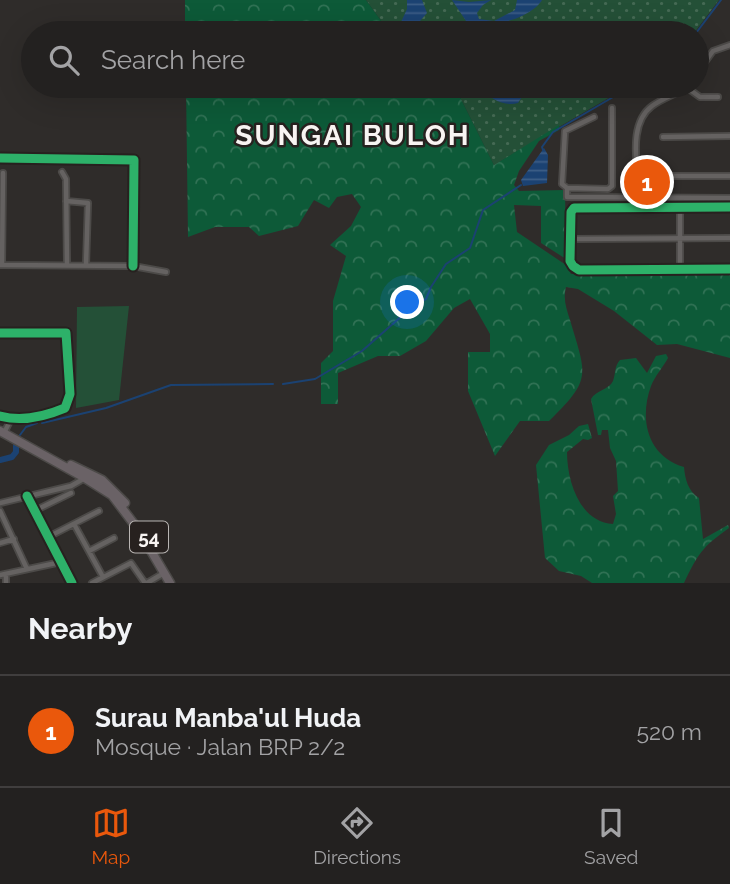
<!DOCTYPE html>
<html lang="en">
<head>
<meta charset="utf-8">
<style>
	body { margin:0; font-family:Raleway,sans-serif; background:#2f2e2d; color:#f1f3f6 }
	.you { position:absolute; left:408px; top:303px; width:24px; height:24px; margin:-18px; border:5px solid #fff; border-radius:50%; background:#1a73e8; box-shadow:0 0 0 10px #1a73e833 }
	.badge { display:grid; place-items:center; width:46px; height:46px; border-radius:50%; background:#ea580c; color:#fff; font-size:23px; font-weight:700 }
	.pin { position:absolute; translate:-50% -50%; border:4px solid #fff; box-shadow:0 2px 7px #0006 }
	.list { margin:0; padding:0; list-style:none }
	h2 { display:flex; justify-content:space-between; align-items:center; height:91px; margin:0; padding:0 28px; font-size:30px }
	h2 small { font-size:23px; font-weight:400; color:#a3a3a5 }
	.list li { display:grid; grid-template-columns:46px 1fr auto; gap:21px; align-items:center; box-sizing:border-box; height:112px; padding:0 28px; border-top:2px solid #403e3e }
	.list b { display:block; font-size:26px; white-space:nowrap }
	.list p { margin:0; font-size:23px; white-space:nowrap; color:#a3a3a5 }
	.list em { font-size:23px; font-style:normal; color:#a3a3a5 }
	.icon { flex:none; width:38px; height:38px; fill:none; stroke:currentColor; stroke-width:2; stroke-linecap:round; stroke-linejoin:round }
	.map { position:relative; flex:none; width:730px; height:583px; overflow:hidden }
	.search { position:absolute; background:#232120; box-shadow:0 7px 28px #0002; left:21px; right:21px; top:21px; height:77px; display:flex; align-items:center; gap:18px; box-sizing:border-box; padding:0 24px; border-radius:38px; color:#a3a3a5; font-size:26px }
	.sheet { height:203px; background:#232120 }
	nav { display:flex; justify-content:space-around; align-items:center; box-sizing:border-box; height:98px; border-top:2px solid #403e3e; background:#232120; font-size:19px; color:#a3a3a5 }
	nav a { display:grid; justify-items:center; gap:4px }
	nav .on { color:#ea580c }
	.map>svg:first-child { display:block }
</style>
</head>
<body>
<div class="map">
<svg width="730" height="583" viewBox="0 0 730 583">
	<defs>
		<pattern id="grass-dots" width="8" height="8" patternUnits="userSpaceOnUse" patternTransform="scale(1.75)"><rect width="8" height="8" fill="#245037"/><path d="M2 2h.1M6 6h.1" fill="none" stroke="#456a54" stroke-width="1.8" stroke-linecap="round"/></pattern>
		<pattern id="forest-crowns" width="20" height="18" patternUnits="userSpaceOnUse" patternTransform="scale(1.75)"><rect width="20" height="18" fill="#0d5a38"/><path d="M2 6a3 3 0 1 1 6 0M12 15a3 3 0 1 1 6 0" fill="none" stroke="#317255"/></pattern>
		<pattern id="water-rules" width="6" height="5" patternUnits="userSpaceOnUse" patternTransform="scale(1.75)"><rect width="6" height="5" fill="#1b4272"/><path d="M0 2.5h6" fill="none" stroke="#3d5e87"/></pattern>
	</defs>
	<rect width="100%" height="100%" fill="#2f2c2a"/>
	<path fill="url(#grass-dots)" d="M366 0H719L694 33H390Z
		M448 86H629L494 165 456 89Z"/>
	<path fill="url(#forest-crowns)" d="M185 0H366L390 33H185Z
		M186 86H448L456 89 494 165 559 125V130L539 141 519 171 514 185 519 191 565 190 566 259 541 243V206L514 205 517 232 566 265 571 274H730V358L677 344 657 345 614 311 578 289 566 287C563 299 566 308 570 320 586 375 593 378 549 421H520L495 456 468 391V352H490V334L470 299 454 308 426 341 400 356H378L338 373V404H321V363L333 351V301L346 256 330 245 351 226 361 207 352 194 337 197 329 208 314 200 298 226 259 236 249 227H215L188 237Z
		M666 354 668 358C663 367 655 376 651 386 639 419 647 456 684 467 685 479 688 491 699 498L703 539 728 525 729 528C702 547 698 554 684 583H592L581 576 559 571 545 558 536 465 549 445 569 435 579 426 588 424 592 438 588 440 583 439 567 452C567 480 579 522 613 524L616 514 613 496 618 491 616 461 610 448 608 430H602L601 435H598L591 399C596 390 609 390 613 381 616 373 614 367 620 360L636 358 647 373 656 356Z"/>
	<path fill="#245037" d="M129 306 119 400 76 408 77 307Z"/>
	<path fill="url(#water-rules)" d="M407 0H422L427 13 420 21 416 33 406 31 401 22 407 9Z
		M452 0 469 2 491 0 483 5 477 13 479 19 494 21 515 10 517 0H542C536 11 513 22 500 22L493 29V33H463L464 27 468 24Z
		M481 86H527L528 87 518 103C505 107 488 99 481 86Z
		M544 148 548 155 547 183 523 186 521 180Z"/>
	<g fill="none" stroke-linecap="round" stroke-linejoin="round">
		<path stroke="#1b4272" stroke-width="2" d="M696 33 721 0
			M543 150 542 147 553 132 632 86
			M283 384 315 379 362 351 412 307 426 299 431 287 446 264 470 248 483 210 521 185
			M42 423 106 408 171 385 273 384
			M20 435 26 427 37 423"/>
		<path stroke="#1b4272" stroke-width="6" d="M0 460 12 457 16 452V446"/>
		<defs>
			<path id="minor" d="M697 73 713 51 730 45
				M688 86C677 94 663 98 652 106 633 120 635 149 637 170L645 176H730
				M686 87 700 97H718
				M594 117 565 131 562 184 567 188V197L730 198
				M663 137 730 136
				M0 158 134 160 133 266
				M62 172 66 179 67 265
				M567 188 608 189 612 186V108
				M66 201 88 203 86 265
				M730 207 574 208 571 212 570 261 573 266 579 270 730 269
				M571 239 730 238
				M0 265 133 266 166 272
				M2 265 3 173
				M680 269V207
				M0 333H66L70 394 65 408C46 416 21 422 0 416
				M4 433 11 419
				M27 496 72 583
				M0 503 71 486 85 478
				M0 511 27 569
				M34 511 71 493
				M74 524 103 577
				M48 537 99 511
				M0 543 14 539
				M89 551 114 538
				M0 575 61 562
				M6 583V574
				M92 583 131 563 145 583
				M147 583 164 573"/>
			<path id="highway" d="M0 431 85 478 112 495 140 532 170 583
				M71 465 102 480 125 503"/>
		</defs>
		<use href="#minor" stroke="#4c4a48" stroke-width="8"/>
		<use href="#highway" stroke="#4c4a48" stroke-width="11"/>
		<use href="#minor" stroke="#656261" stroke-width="4.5"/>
		<use href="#highway" stroke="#6a6266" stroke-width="8"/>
		<defs>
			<path id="cycleway" d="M0 158 134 160 133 266
				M730 207 574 208 571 212 570 261 573 266 579 270 730 269
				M0 333H66L70 394 65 408C46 416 21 422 0 416
				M27 496 72 583"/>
		</defs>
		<use href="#cycleway" stroke="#27211f" stroke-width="13"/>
		<use href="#cycleway" stroke="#2db169" stroke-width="9"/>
	</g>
	<g text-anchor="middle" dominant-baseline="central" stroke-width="5" stroke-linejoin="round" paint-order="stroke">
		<rect fill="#27211f" stroke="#b9b5b3" stroke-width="2" x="130" y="521.5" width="38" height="31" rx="5"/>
		<g font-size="19" font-weight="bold" fill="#f8f4f2">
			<text x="149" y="537">54</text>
		</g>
		<g font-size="28" font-weight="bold" letter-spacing="2" fill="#f8f4f2" stroke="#27211f">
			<text x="353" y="135">SUNGAI BULOH</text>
		</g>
	</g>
</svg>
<div class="you"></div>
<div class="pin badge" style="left:647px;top:182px">1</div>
<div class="search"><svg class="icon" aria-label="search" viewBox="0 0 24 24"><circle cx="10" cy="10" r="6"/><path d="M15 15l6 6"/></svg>Search here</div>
</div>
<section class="sheet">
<h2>Nearby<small></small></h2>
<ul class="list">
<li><span class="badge">1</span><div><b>Surau Manba'ul Huda</b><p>Mosque · Jalan BRP 2/2</p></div><em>520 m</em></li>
</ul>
</section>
<nav>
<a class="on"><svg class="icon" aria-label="map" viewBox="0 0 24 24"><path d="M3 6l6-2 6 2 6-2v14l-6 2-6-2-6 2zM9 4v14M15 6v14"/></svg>Map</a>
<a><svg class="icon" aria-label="directions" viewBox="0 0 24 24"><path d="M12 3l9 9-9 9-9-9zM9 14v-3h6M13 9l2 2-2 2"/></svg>Directions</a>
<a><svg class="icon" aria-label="saved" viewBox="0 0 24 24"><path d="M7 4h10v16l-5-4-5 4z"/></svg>Saved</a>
</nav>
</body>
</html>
